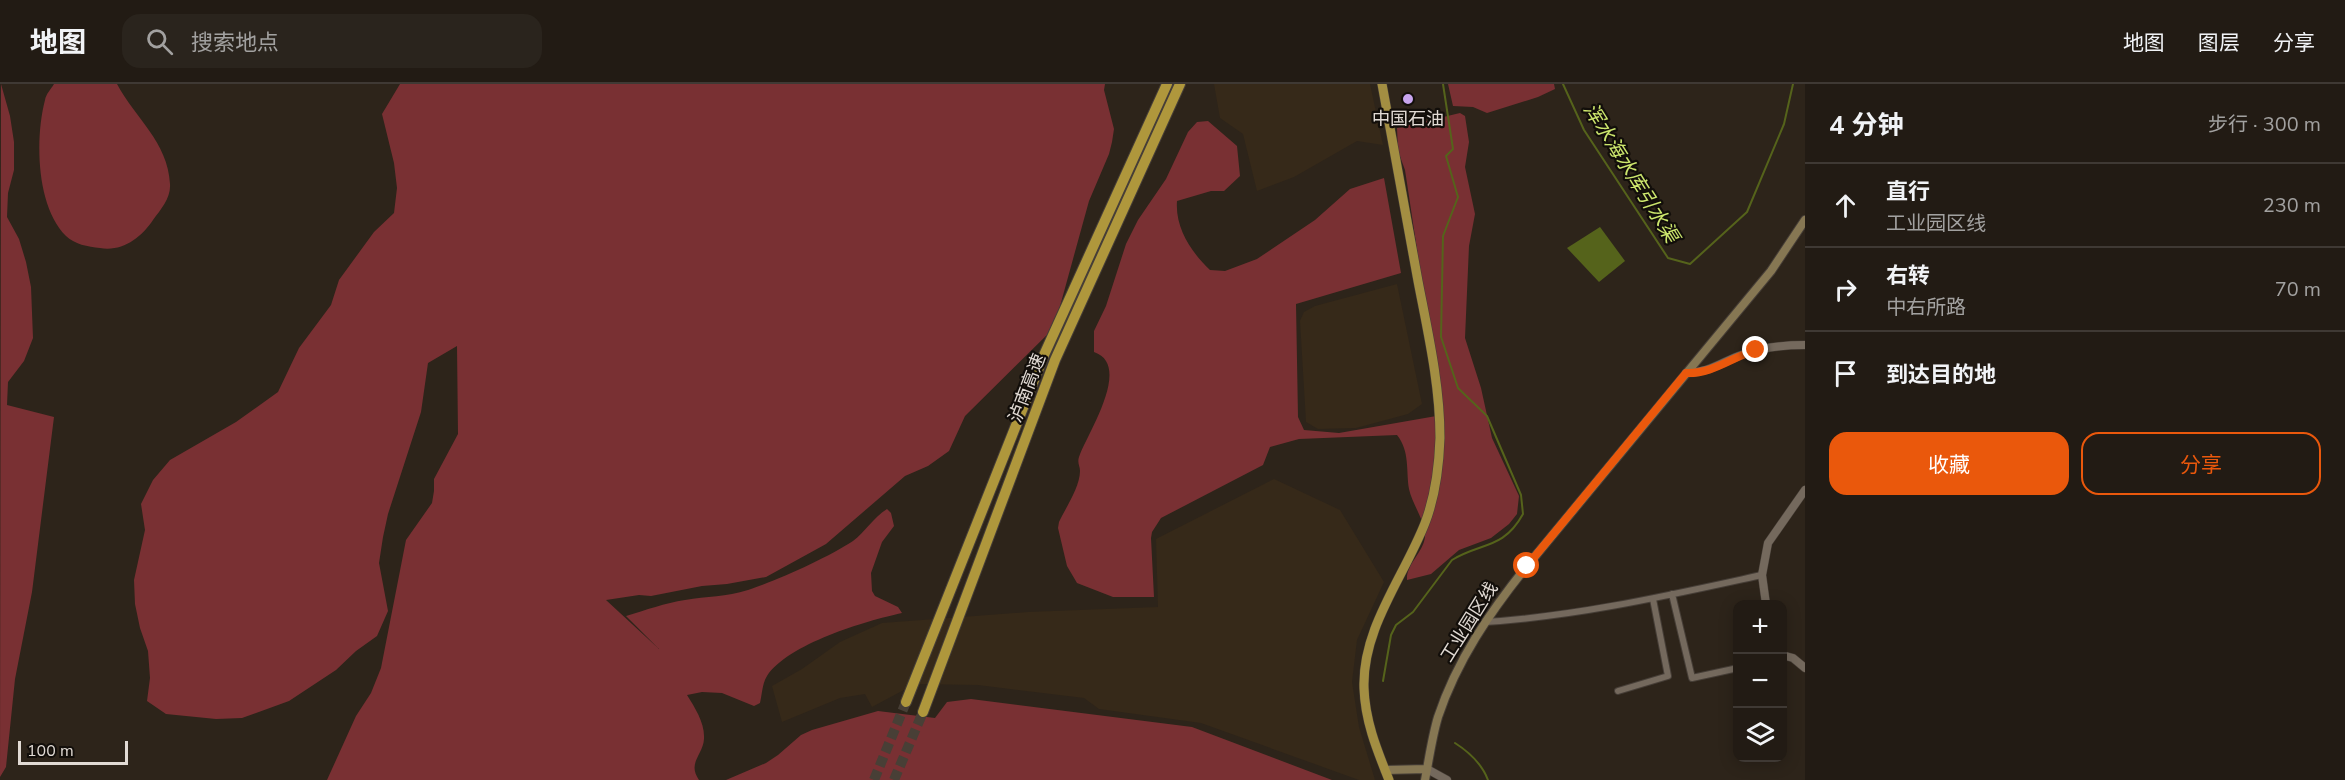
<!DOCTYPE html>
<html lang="zh">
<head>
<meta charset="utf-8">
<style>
	body { margin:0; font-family:"Nunito Sans","Noto Sans SC",sans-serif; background:#2a241d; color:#f1f3f6 }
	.controls { position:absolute; right:18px; bottom:18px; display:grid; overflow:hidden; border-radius:12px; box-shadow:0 3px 15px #0003 }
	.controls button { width:54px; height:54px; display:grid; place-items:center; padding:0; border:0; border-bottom:2px solid #3f3934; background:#221b14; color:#f1f3f6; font:30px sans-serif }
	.scale { position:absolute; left:18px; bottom:15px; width:110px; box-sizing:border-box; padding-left:6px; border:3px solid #e1dad4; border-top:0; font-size:16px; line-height:21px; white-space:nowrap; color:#e1dad4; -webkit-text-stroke:4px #120e0a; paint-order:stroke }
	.stop { position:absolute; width:18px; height:18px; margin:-14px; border:4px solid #ea580c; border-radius:50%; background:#fff }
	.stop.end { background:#ea580c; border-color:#fff; box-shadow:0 2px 6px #0008 }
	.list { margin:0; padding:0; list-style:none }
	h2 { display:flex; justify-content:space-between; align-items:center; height:78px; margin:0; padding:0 24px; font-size:26px }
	h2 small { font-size:20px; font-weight:400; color:#a2a1a0 }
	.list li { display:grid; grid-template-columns:39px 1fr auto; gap:18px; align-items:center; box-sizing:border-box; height:84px; padding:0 24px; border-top:2px solid #3f3934 }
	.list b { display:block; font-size:22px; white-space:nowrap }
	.list p { margin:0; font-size:20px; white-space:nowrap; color:#a2a1a0 }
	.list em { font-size:20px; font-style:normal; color:#a2a1a0 }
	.actions { display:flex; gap:12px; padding:18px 24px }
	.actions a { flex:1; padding:14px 0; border:2px solid #ea580c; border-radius:18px; text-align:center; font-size:21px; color:#ea580c }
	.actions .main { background:#ea580c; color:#fff }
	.icon { flex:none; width:33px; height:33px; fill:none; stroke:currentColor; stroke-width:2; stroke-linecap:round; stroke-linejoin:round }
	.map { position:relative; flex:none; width:1805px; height:696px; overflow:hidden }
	header { display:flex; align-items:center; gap:36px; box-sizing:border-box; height:84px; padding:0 30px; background:#221b14; border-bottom:2px solid #3f3934 }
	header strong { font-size:28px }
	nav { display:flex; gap:33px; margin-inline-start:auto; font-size:21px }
	.search { width:420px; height:54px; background:#2a241d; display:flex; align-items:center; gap:15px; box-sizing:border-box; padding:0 21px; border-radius:18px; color:#a2a1a0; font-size:22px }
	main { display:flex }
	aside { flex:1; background:#221b14 }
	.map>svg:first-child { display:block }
</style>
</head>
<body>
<header>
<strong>地图</strong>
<div class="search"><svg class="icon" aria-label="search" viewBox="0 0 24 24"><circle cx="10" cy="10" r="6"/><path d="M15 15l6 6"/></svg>搜索地点</div>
<nav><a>地图</a><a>图层</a><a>分享</a></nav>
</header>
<main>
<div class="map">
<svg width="1805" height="696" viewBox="0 0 1805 696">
	<rect width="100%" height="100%" fill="#2d241a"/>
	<path fill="#362919" d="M1214 0H1370L1383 61 1357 57 1294 93 1257 107 1243 50 1220 34Z
		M1397 200 1422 320 1408 330 1356 344 1318 345 1306 338 1300 237 1304 228 1315 222Z
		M1274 395 1340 426 1384 498 1357 556 1352 598 1359 643 1375 696H1359L1201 639 1099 625 1084 614 978 601 915 600 872 623 865 610 840 614 782 638 772 602 802 585 840 558 882 539 1028 528 1158 523 1156 455Z"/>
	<path fill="#793033" d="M1 0 10 32 14 58V86L8 109 7 133 19 155 26 178 31 203 33 254 24 277 8 298 7 321 54 333 32 508 15 595 6 683 0 693Z
		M54 0H117C135 34 168 58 170 100 171 114 161 125 153 136 141 154 122 168 100 164 88 163 74 160 66 152 36 122 35 54 45 16 46 10 51 5 54 0Z
		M400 0H1105L1104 6 1114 45 1112 58 1109 70 1089 117 1054 244 965 332 949 367 928 382 905 392 826 460 766 493 727 500 702 502 651 512 639 511 606 516 659 565 626 532C646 526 665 519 685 516 707 512 726 513 748 506 778 496 827 474 853 457 865 448 873 434 887 425L891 429 894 442 882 458 871 489 872 507 875 512 898 523 902 529C865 537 788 560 767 592 762 600 762 611 760 619L754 622 722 609 702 608 687 611C695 624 705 639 704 655 703 671 687 679 699 696H327L356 632 371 609 381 584 406 456 432 419 434 407V395L458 350 457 262 428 279 421 328 388 430 383 453 379 479 388 527 377 552 356 567 336 586 289 617 242 634 216 635 166 630 147 617 150 594 148 567 140 544 135 520 134 496 145 446 141 420 153 396 170 376 236 338 278 308 299 264 331 221 339 196 374 148 394 129 397 104 394 79 382 30Z
		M1448 0H1554L1555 5 1538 13 1487 29 1473 23 1453 22Z
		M1460 29 1465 32 1469 58 1465 83 1475 130 1469 162 1465 254 1481 304 1492 354 1519 412 1517 430 1509 440 1491 454 1459 466 1431 490 1407 496C1406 480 1423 469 1425 453 1426 438 1412 420 1409 405 1406 387 1410 367 1397 351L1299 355 1270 363 1263 381 1161 434 1152 448 1151 454 1154 513H1113L1077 499 1067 482 1058 444 1059 438C1066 423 1080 403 1080 387 1080 382 1077 379 1079 373 1087 350 1133 281 1094 268V247L1106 222 1126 160 1138 136 1166 95 1188 48 1197 38 1208 37 1237 62 1240 92 1224 107H1211L1177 117C1175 144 1191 168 1210 186L1225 187 1257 175 1315 136 1350 105 1384 94 1401 189 1296 220 1298 333 1304 346 1339 349 1442 331 1405 86 1398 67 1397 44Z
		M971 615 1192 643 1332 696H726L766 679 778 671 801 651 812 646 878 627 935 634 947 618Z"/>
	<path fill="#55631b" d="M1600 143 1625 177 1599 198 1567 164Z"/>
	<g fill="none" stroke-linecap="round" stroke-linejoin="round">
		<path stroke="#55631b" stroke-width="2" d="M1563 0 1584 46 1668 174 1690 180 1747 128 1784 40 1793 0
			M1383 597 1391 551 1396 541 1413 528 1452 476C1481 458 1503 466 1523 430L1521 411 1487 332 1458 304 1441 253 1443 152 1458 113 1446 72 1453 65 1443 0
			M1455 659C1469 668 1482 680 1488 696"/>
		<path stroke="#483f36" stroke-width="10" stroke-dasharray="10 5" stroke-linecap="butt" d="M874 696 906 618
			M894 696 923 628"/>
		<defs>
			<path id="minor" d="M1672 510 1692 594 1738 584
				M1485 538C1579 532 1670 511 1762 491
				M1618 607 1668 592 1653 515"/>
			<path id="tertiary" d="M1686 289C1710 289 1723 277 1744 270 1763 263 1785 261 1805 261
				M1766 520 1762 491 1768 459 1805 406
				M1782 571 1793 574 1805 584
				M1427 685 1447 696"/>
			<path id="secondary" d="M1385 686 1427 685
				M1425 696C1429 675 1432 653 1438 633 1457 576 1490 528 1527 482L1771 187 1805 136"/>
			<path id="trunk" d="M1382 0C1394 66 1406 131 1418 197 1428 249 1440 301 1440 354 1439 383 1435 413 1425 439 1404 493 1362 544 1364 604 1365 637 1377 666 1389 696"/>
			<path id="motorway" d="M906 618 1044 271 1167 0
				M923 628 1055 276 1180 0"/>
		</defs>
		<use href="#minor" stroke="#463e37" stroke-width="8"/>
		<use href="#tertiary" stroke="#463e37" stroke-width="9"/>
		<use href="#secondary" stroke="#463e37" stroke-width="10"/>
		<use href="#trunk" stroke="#463e37" stroke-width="10"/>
		<use href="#motorway" stroke="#463e37" stroke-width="12"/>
		<use href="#minor" stroke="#74695d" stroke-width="6"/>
		<use href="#tertiary" stroke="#74695d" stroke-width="8"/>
		<use href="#secondary" stroke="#867753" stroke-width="8"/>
		<use href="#trunk" stroke="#a38e42" stroke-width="9"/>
		<use href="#motorway" stroke="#af973c" stroke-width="10"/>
	</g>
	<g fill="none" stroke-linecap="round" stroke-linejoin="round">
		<path stroke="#ea580c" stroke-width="8" d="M1527 482 1686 289C1713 290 1732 273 1756 266"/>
	</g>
	<circle fill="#c8a5ee" stroke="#120e0a" stroke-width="2" cx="1408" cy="15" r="6"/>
	<g text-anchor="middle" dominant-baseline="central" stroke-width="4.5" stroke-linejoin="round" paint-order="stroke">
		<g font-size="18" fill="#e1dad4" stroke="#120e0a">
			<text x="1408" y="35">中国石油</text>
		</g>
		<g font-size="18" fill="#e1dad4" stroke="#120e0a">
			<text transform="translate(1027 304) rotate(-69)">泸南高速</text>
			<text transform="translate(1469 538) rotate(-58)">工业园区线</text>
		</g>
		<g font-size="20" font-style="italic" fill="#cde76d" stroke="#120e0a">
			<text transform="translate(1631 89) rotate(58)">浑水海水库引水渠</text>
		</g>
	</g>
</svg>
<div class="controls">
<button>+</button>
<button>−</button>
<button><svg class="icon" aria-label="layers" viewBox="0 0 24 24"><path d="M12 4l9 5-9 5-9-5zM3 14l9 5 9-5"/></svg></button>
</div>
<div class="scale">100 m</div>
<div class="stop" style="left:1527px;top:482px"></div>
<div class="stop end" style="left:1756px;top:266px"></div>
</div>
<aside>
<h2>4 分钟<small>步行 · 300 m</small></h2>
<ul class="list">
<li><svg class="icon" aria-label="ahead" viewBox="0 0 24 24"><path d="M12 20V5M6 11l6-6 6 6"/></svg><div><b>直行</b><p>工业园区线</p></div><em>230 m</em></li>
<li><svg class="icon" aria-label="right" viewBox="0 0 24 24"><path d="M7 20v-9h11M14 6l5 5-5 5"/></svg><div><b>右转</b><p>中右所路</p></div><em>70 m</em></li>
<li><svg class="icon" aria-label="arrive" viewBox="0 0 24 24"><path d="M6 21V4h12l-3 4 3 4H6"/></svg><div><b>到达目的地</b></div></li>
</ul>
<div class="actions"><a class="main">收藏</a><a>分享</a></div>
</aside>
</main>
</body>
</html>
